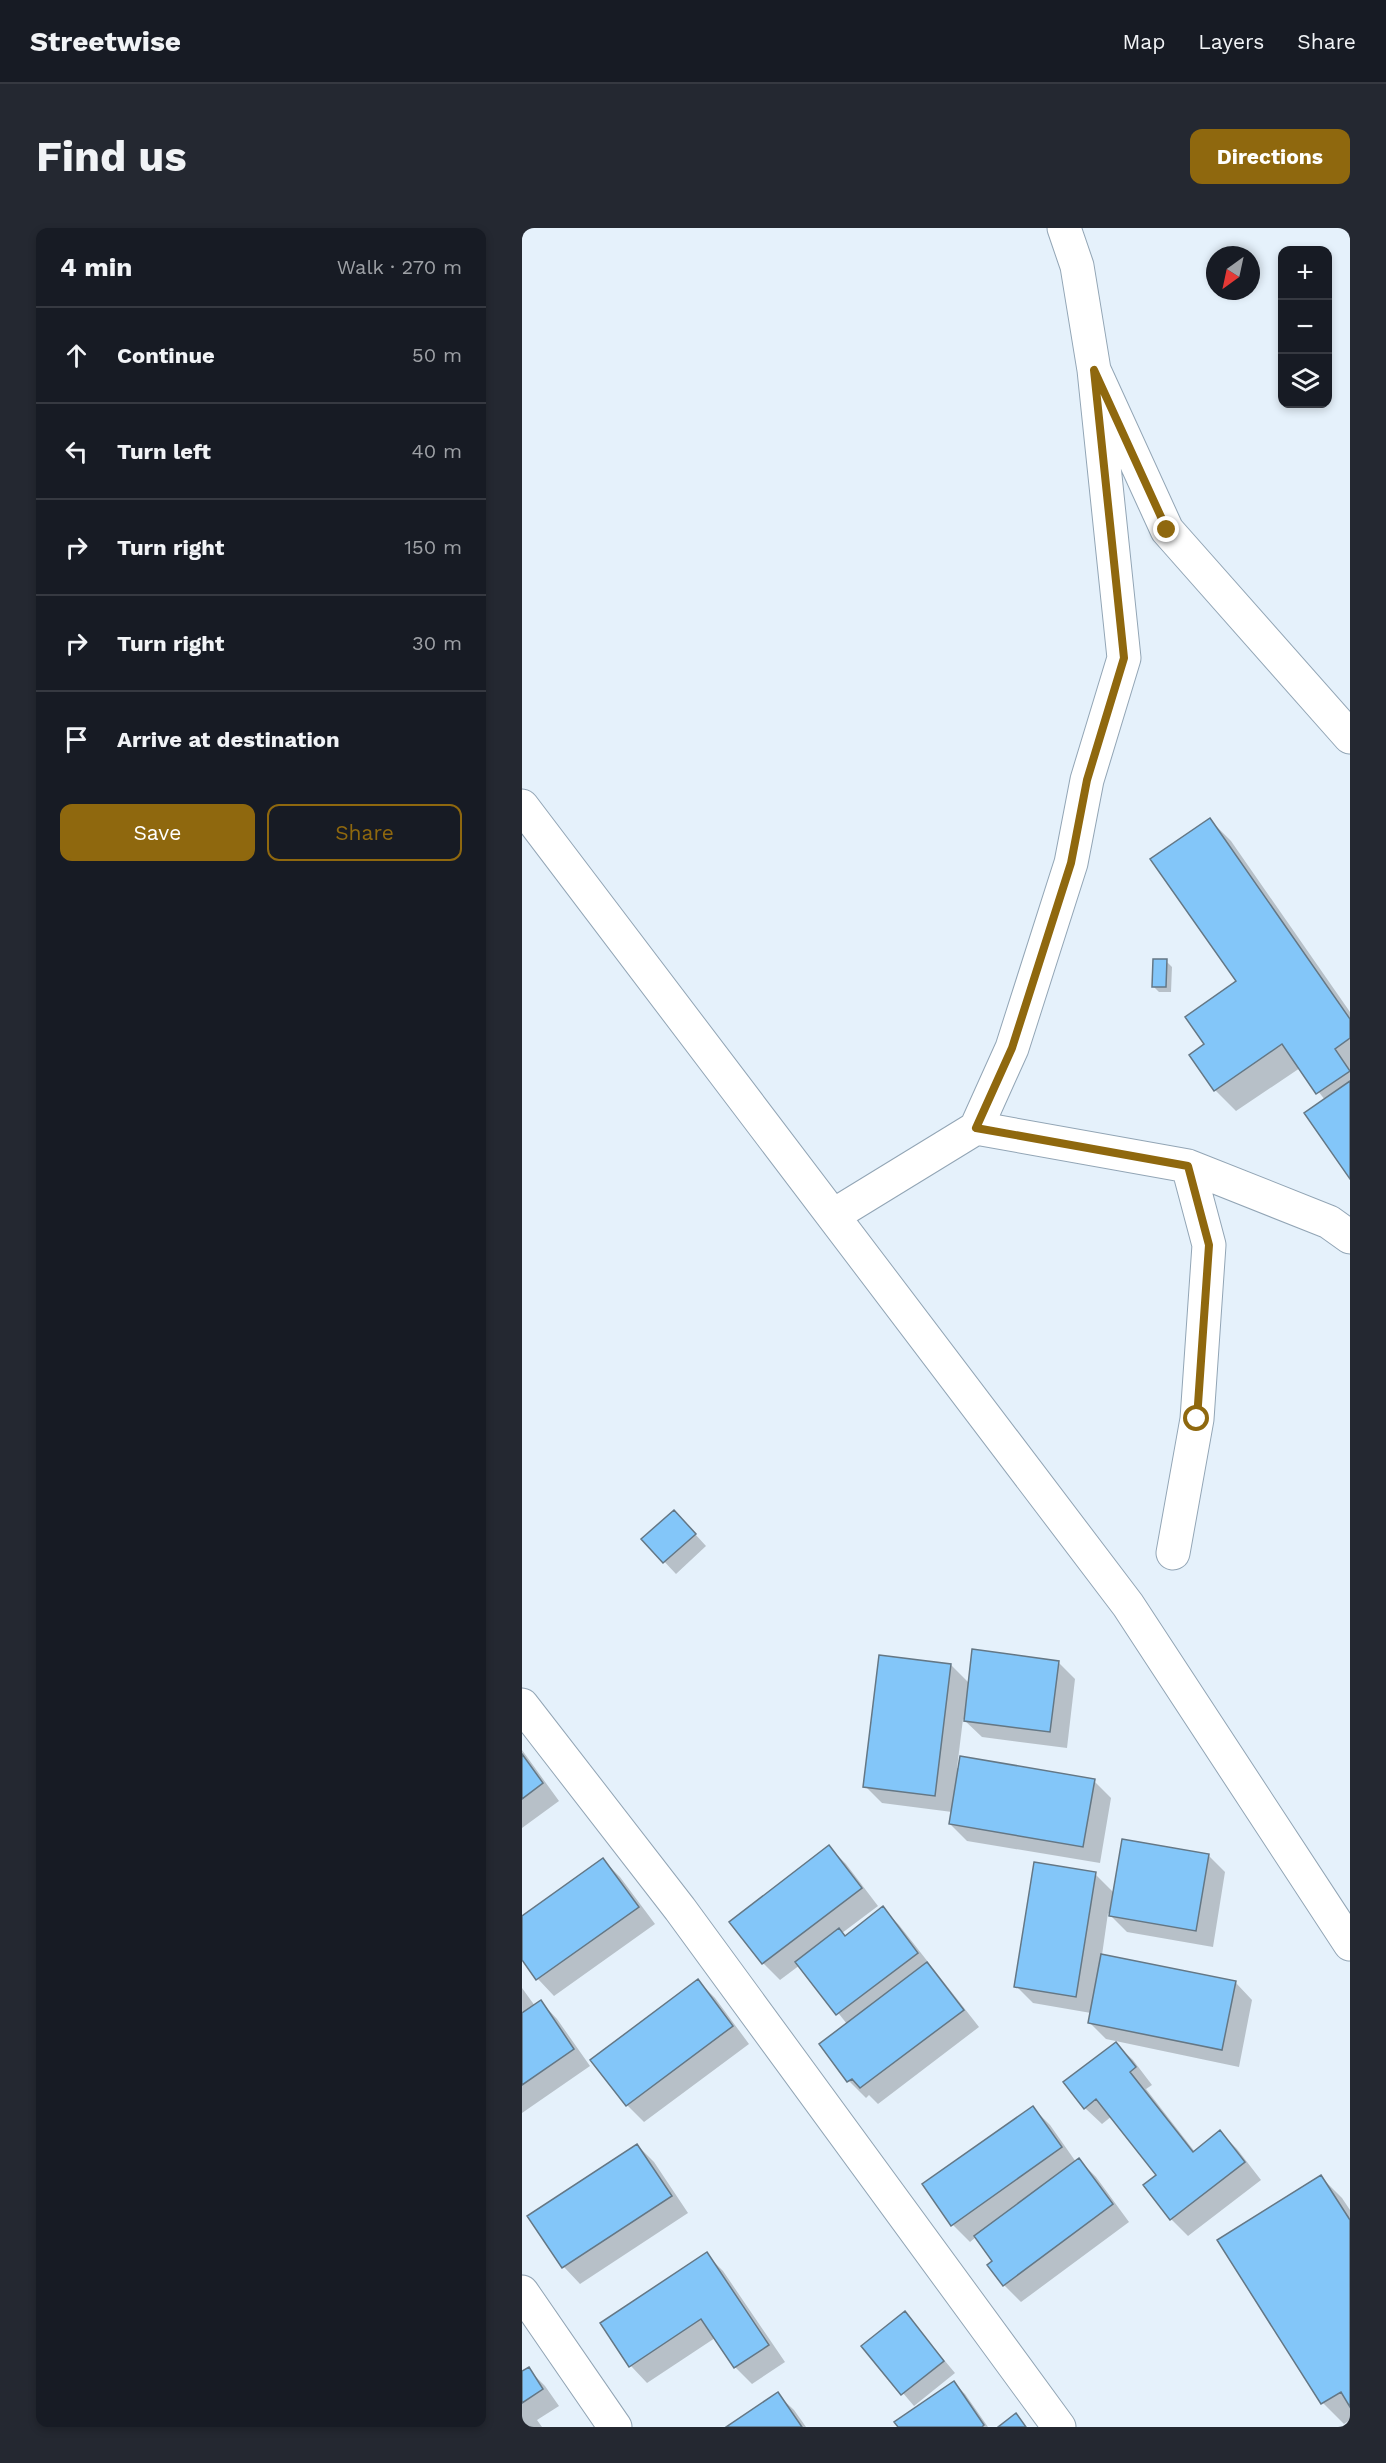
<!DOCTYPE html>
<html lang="en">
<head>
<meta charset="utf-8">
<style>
	body { margin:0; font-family:"Work Sans",sans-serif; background:#242831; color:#f1f3f6 }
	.controls { position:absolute; right:18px; top:18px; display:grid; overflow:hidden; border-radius:12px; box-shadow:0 3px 9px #0003 }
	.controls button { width:54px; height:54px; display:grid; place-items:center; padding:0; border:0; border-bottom:2px solid #363941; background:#171b24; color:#f1f3f6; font:30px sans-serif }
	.compass { position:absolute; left:684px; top:18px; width:54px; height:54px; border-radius:50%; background:#171b24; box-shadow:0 3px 9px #0003; rotate:213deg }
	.stop { position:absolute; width:18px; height:18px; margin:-14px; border:4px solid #8f680e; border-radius:50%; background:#fff }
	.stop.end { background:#8f680e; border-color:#fff; box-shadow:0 2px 6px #0008 }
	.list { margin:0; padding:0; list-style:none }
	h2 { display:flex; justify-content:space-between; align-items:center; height:78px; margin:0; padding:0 24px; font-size:26px }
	h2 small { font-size:20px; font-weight:400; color:#9ea1a6 }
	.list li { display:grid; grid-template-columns:39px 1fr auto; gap:18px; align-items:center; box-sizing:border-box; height:96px; padding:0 24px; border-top:2px solid #363941 }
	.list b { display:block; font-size:22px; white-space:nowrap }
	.list em { font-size:20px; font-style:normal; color:#9ea1a6 }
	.actions { display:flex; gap:12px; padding:18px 24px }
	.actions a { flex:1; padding:14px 0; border:2px solid #8f680e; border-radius:12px; text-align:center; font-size:21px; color:#8f680e }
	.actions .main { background:#8f680e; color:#fff }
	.icon { flex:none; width:33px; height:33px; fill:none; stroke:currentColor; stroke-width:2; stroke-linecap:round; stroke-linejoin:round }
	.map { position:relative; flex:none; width:828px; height:2199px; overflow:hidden; border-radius:12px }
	header { display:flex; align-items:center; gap:36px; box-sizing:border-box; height:84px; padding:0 30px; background:#171b24; border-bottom:2px solid #363941 }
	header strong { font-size:28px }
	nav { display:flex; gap:33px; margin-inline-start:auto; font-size:21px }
	.intro { display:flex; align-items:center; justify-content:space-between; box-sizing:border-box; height:144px; padding:0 36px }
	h1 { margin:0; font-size:42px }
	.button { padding:15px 27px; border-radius:12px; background:#8f680e; color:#fff; font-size:21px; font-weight:700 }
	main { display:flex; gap:36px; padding:0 36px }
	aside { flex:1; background:#171b24; border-radius:12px; box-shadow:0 3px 9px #0003 }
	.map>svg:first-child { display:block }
</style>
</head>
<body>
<header>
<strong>Streetwise</strong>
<nav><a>Map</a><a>Layers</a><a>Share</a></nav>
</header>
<div class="intro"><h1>Find us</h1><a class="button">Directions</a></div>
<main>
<aside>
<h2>4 min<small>Walk · 270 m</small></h2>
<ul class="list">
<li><svg class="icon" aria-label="ahead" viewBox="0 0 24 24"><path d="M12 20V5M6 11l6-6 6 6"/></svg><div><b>Continue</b></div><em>50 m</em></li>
<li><svg class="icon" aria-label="left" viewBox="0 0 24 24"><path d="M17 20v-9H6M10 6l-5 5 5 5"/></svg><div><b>Turn left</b></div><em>40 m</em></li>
<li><svg class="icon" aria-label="right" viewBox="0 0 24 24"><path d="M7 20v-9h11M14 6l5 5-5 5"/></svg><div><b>Turn right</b></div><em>150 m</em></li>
<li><svg class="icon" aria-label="right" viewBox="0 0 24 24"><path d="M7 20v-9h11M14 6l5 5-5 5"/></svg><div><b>Turn right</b></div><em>30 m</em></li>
<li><svg class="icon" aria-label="arrive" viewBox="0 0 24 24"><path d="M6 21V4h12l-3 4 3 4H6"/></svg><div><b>Arrive at destination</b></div></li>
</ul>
<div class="actions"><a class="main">Save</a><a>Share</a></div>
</aside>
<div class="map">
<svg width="828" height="2199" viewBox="0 0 828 2199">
	<rect width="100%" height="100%" fill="#e5f1fb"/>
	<path fill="#0003" d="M688 592 709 613 828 784V948L803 872 778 840 714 883 693 862 684 816 716 754Z
		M644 733 650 739 649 764H637L632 759Z
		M163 1295 184 1318 154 1346 121 1311Z
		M536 1434 553 1451 545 1520 460 1509 441 1491 435 1540 572 1553 589 1570 578 1635 445 1613 428 1596 430 1584 360 1575 343 1558 429 1437 448 1456Z
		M0 1522 37 1573 0 1600Z
		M307 1619 324 1636 356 1678 320 1705 324 1709 360 1680 377 1697 457 1799 356 1876 347 1867 344 1870 327 1853 299 1816 325 1796 278 1737 258 1752 241 1735Z
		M686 1627 703 1644 691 1719 605 1704 586 1685 580 1727 714 1755 730 1772 717 1839 584 1811 567 1794 569 1785 511 1775 494 1758 573 1646 592 1665Z
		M81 1632 98 1649 133 1696 32 1768 16 1751 0 1730V1690Z
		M176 1753 193 1770 227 1816 122 1894 105 1877Z
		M0 1760 13 1778 19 1774 35 1791 68 1838 0 1885Z
		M594 1816 611 1832 630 1857 624 1861 673 1924 698 1904 715 1921 739 1952 666 2008 649 1991 623 1958 636 1947 590 1888 580 1896 563 1880Z
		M511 1880 528 1897 554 1934 557 1932 574 1949 607 1994 499 2074 482 2057 472 2034 454 2009 448 2014 431 1997 402 1957Z
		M115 1917 132 1934 166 1985 58 2056 42 2039 8 1988Z
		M799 1949 820 1970 828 1982V2192L822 2196 801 2175 697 2013Z
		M184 2026 201 2043 263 2134 230 2156 213 2139 193 2110 125 2155 109 2138Z
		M383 2085 433 2145 392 2178 341 2118Z
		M6 2141 23 2158 37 2178 15 2192 20 2199H0V2145Z
		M432 2155 443 2166 466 2199H378Z
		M255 2166 272 2182 284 2199H207Z"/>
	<path fill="#83c6f9" stroke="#647785" stroke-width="1.5" d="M688 590 828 791V810L813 821 828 843 794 866 760 816 692 863 667 827 682 816 663 789 714 753 628 631Z
		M631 731H645L644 759H630Z
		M828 853V951L782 885Z
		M152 1282 174 1306 141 1335 119 1311Z
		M450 1421 537 1433 528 1504 442 1493Z
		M357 1427 429 1436 413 1568 341 1559Z
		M0 1526 21 1555 0 1571Z
		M438 1528 573 1551 561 1619 427 1596Z
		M600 1611 687 1626 674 1703 587 1688Z
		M307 1617 340 1660 240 1736 207 1694Z
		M81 1630 117 1679 14 1752 0 1732V1688Z
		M512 1634 574 1644 554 1769 492 1759Z
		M361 1678 396 1725 314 1787 273 1734 317 1700 323 1708Z
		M579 1726 714 1753 700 1822 566 1795Z
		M405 1734 442 1782 338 1860 330 1851 325 1854 297 1816Z
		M176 1751 211 1798 104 1878 68 1832Z
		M19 1772 52 1821 0 1857V1785Z
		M594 1814 614 1839 608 1844 671 1924 698 1902 723 1934 648 1992 621 1957 634 1947 574 1871 562 1881 541 1854Z
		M511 1878 540 1919 429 1998 400 1956Z
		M115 1916 150 1968 40 2040 5 1988Z
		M557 1930 591 1976 481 2058 465 2037 470 2033 452 2008Z
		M799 1947 828 1992V2179L819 2164 799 2176 695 2012Z
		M185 2024 247 2117 212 2140 179 2091 107 2139 78 2095Z
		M383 2083 422 2133 379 2167 339 2118Z
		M7 2139 21 2161 0 2175V2143Z
		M432 2153 462 2197 460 2199H376L372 2194Z
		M256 2164 280 2199H204Z
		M494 2185 504 2199H476Z"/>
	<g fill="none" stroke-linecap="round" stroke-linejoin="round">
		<defs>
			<path id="minor" d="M542 0 555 38 572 142 645 302 828 509
				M0 578 606 1377 828 1716
				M454 900 490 820 549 635 565 552 602 430 572 142
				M312 987 454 900 666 938 807 994 828 1009
				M651 1325 675 1191 687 1017 666 938
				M0 1477 158 1681 537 2199
				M0 2064 93 2199"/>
		</defs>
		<use href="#minor" stroke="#92a5b5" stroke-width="35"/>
		<use href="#minor" stroke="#fff" stroke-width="33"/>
	</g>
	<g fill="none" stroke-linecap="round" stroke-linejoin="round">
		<path stroke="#8f680e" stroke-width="8" d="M645 302 572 142 602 430 565 552 549 635 490 820 454 900 666 938 687 1017 675 1191"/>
	</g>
</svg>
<div class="controls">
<button>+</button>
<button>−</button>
<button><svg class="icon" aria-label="layers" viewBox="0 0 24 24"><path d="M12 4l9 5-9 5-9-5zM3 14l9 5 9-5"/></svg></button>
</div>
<svg class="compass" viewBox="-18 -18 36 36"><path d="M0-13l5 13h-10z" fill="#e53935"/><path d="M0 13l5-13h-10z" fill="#9ea1a6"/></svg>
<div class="stop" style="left:675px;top:1191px"></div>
<div class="stop end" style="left:645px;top:302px"></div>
</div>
</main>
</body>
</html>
